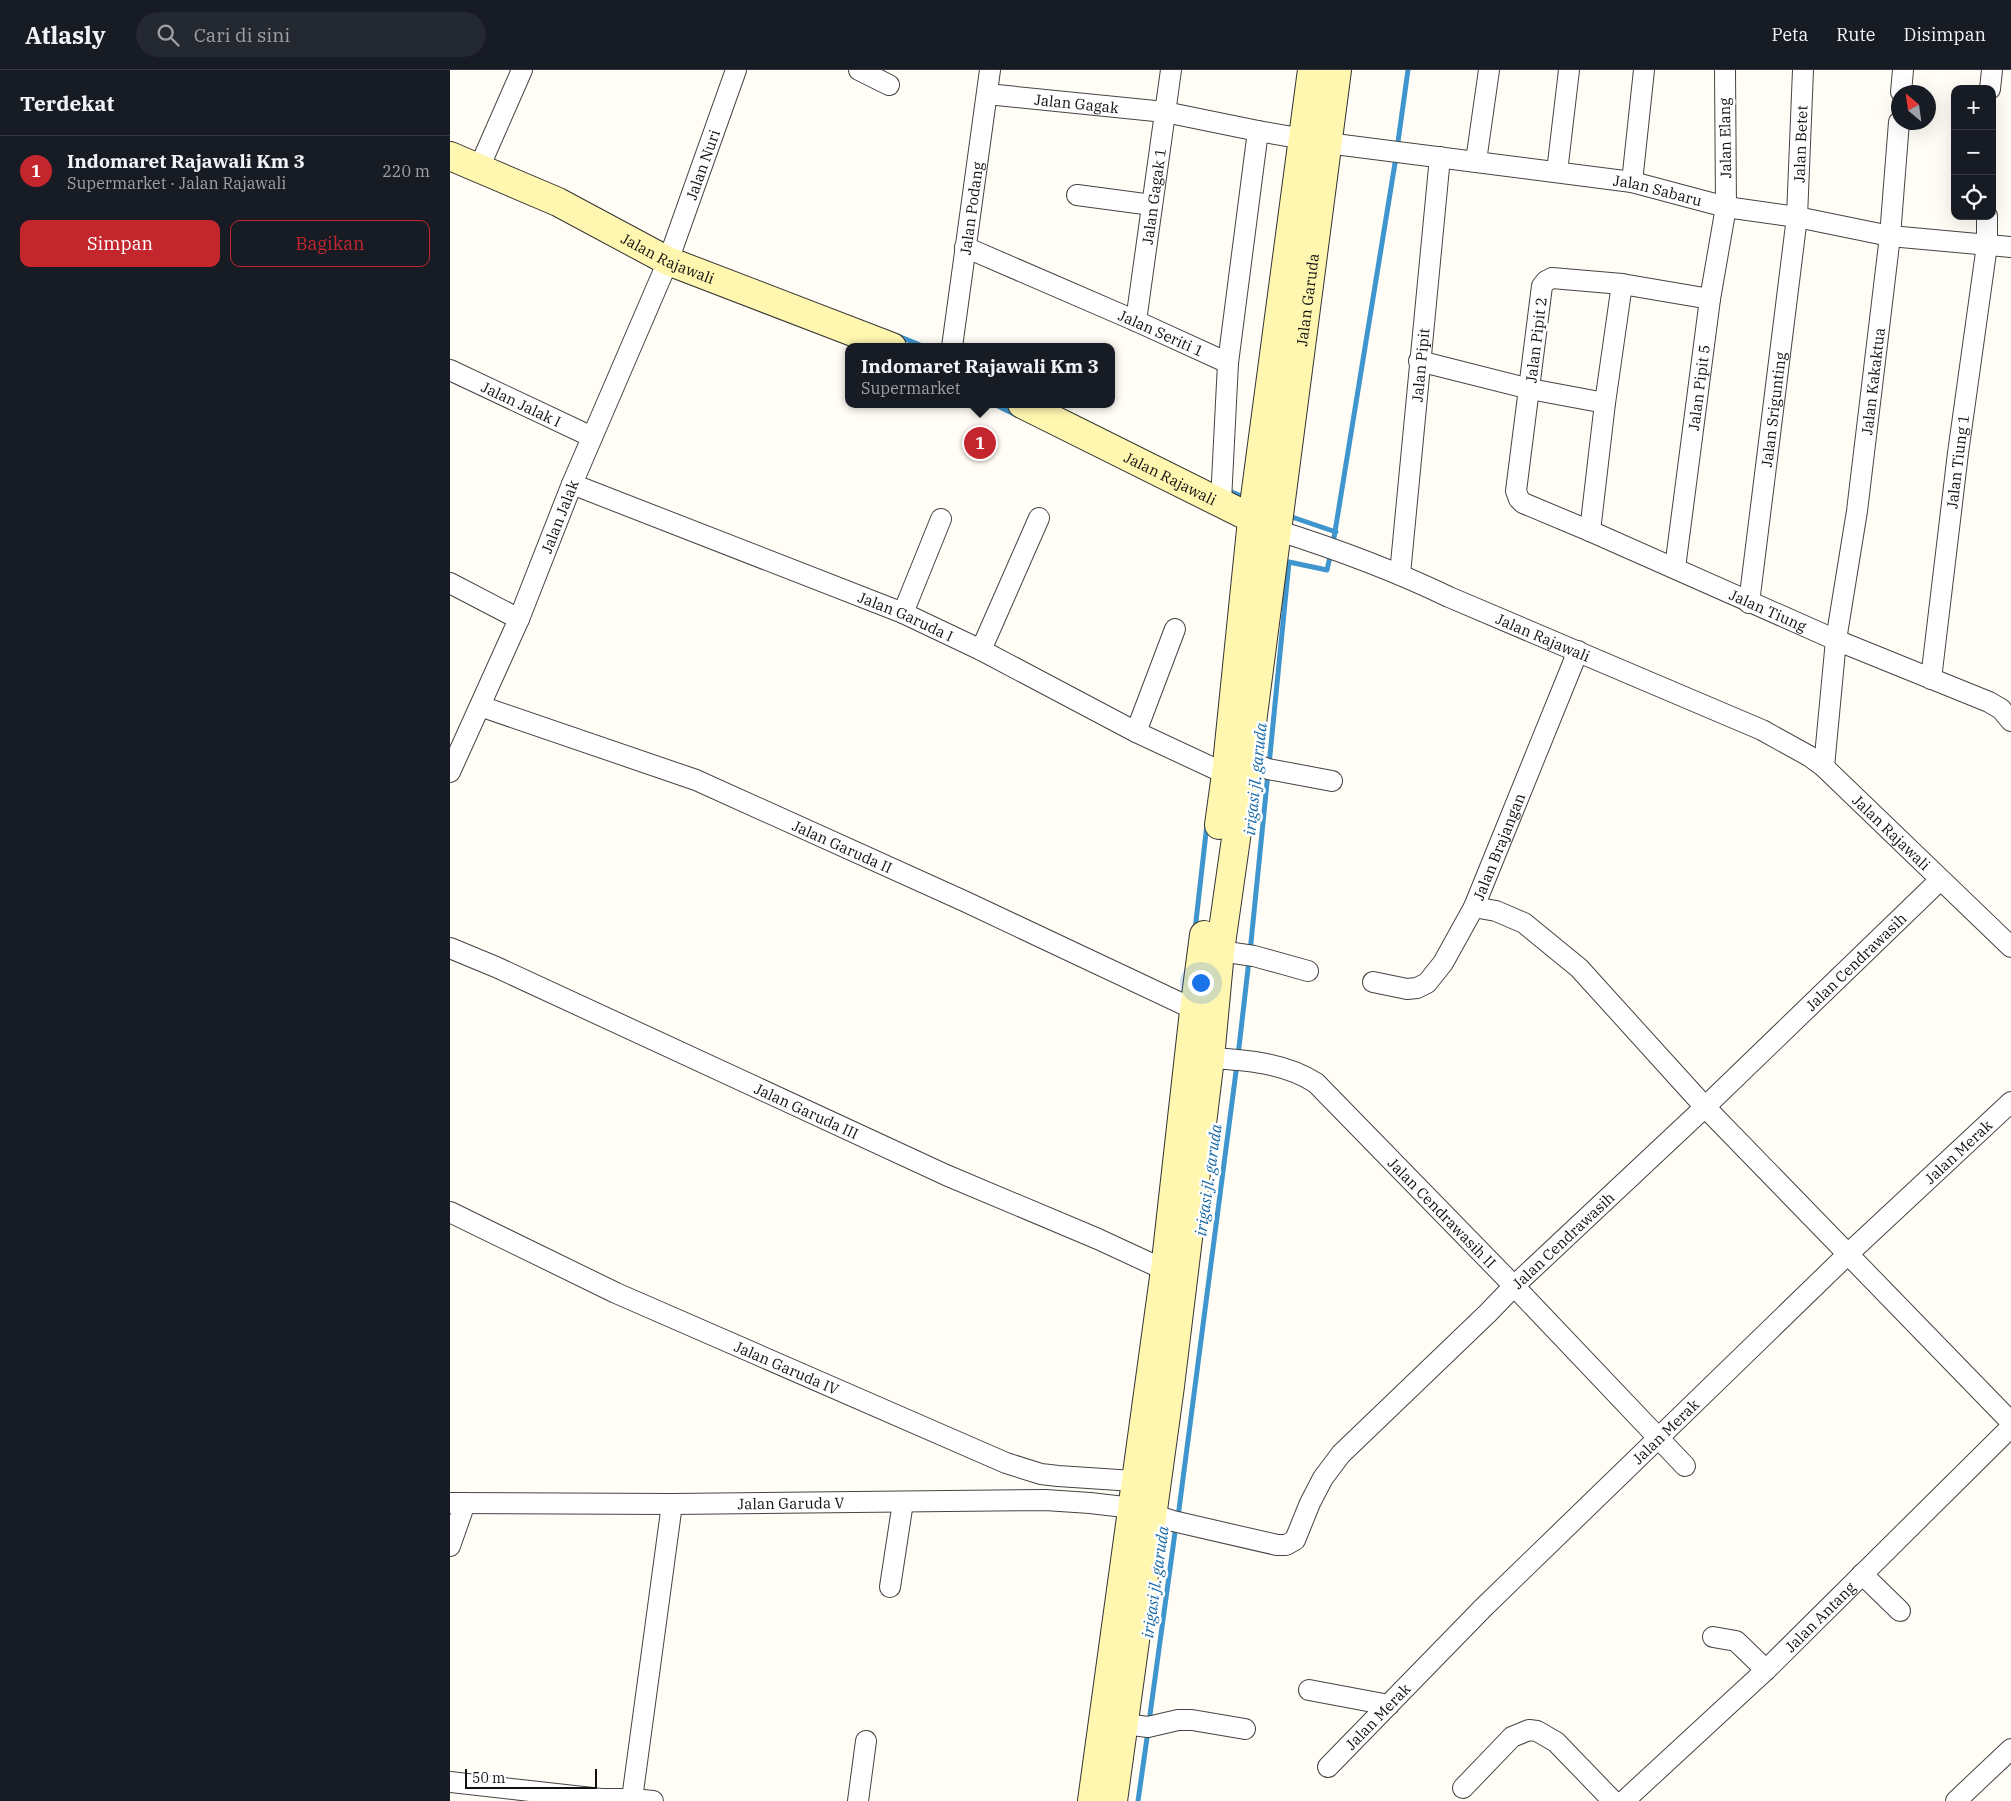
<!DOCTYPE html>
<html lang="id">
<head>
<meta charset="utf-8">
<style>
	body { margin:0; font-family:"IBM Plex Serif",serif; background:#242831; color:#f1f3f6 }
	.controls { position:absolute; right:15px; top:15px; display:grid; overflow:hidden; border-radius:10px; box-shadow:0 5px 20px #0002 }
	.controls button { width:45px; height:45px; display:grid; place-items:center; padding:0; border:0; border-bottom:1px solid #363941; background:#171b24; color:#f1f3f6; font:25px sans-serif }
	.compass { position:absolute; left:1441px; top:15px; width:45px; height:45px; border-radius:50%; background:#171b24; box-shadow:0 5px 20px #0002; rotate:331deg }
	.scale { position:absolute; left:15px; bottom:12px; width:132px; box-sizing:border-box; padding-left:5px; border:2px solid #111; border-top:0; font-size:14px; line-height:18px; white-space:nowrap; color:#111; -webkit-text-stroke:4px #fff; paint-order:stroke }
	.you { position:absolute; left:750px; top:912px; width:18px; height:18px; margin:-12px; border:4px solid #fff; border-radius:50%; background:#1a73e8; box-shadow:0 0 0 8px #1a73e833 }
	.badge { display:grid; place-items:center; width:32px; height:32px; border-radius:50%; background:#c4262e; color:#fff; font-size:16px; font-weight:700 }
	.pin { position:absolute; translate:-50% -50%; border:2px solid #fff; box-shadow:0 1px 5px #0006 }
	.popup { position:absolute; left:395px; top:273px; width:270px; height:65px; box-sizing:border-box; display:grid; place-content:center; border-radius:10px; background:#171b24; filter:drop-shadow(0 1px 4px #0005); font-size:16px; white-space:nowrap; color:#9ea1a6 }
	.popup b { font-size:19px; color:#f1f3f6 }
	.popup::after { content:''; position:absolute; left:50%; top:100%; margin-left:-10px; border:10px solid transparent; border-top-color:#171b24 }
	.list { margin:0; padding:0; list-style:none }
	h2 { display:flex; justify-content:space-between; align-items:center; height:65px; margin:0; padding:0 20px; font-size:21px }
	h2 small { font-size:16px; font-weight:400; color:#9ea1a6 }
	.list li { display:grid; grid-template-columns:32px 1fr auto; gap:15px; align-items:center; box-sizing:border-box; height:70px; padding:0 20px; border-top:1px solid #363941 }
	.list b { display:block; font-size:19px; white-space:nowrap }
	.list p { margin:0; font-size:16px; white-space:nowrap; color:#9ea1a6 }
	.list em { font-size:16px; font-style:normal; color:#9ea1a6 }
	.actions { display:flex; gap:10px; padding:15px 20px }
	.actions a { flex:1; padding:11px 0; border:1px solid #c4262e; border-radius:10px; text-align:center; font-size:18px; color:#c4262e }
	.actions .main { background:#c4262e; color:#fff }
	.icon { flex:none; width:28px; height:28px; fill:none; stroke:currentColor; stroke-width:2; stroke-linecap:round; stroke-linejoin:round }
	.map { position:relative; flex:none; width:1561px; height:1731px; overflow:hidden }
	header { display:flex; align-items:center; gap:30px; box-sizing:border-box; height:70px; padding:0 25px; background:#171b24; border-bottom:1px solid #363941 }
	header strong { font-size:24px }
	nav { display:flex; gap:28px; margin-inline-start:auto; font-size:18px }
	.search { width:350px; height:45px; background:#242831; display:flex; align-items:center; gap:12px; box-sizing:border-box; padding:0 18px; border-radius:28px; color:#9ea1a6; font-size:19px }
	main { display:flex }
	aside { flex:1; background:#171b24 }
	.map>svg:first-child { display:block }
</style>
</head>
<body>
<header>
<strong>Atlasly</strong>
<div class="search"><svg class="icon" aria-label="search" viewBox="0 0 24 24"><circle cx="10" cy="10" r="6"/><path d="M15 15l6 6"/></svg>Cari di sini</div>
<nav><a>Peta</a><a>Rute</a><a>Disimpan</a></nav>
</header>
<main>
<aside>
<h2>Terdekat<small></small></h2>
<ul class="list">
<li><span class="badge">1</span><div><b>Indomaret Rajawali Km 3</b><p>Supermarket · Jalan Rajawali</p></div><em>220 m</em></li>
</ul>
<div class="actions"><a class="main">Simpan</a><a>Bagikan</a></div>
</aside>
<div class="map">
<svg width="1561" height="1731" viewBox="0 0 1561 1731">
	<rect width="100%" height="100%" fill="#fffdf5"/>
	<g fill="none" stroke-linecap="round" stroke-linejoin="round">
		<path stroke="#3f96cf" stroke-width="5" d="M947 79 958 0
			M448 266 475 277
			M544 334 566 345
			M777 420 796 428
			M836 445 886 462
			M883 474 946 87
			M819 695 839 492 877 500 881 482
			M745 860 757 754
			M800 882 818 703
			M788 986 799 890
			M728 1447 787 994
			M699 1652 726 1455
			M688 1731 698 1661"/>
		<defs>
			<g id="minor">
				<path d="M409 0 439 15"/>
				<path d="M1540 19 1542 0"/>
				<path d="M1451 22 1453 0"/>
				<path id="s1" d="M537 24 715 42 808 61 877 73 1182 112 1276 137 1347 147 1440 166 1561 177"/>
				<path d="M1026 91 1039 0"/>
				<path d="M29 98 72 0"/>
				<path d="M1107 102 1119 0"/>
				<path d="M1182 112 1194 0"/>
				<path d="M627 125 702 135"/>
				<path id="s2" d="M515 177 686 251 778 293 771 431"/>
				<path id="s3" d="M1260 229 1172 214 1102 208 1096 211 1092 216 1066 421 1069 429 1073 433 1140 461 1386 570 1539 632 1551 639 1561 651"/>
				<path id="s4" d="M686 251 721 0"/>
				<path id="s5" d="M502 277 540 0"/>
				<path d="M969 291 1080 319 1155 333"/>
				<path d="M778 293 808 61"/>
				<path id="s6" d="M0 300 142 367"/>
				<path id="s7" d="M122 414 453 543 531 580 686 662 776 704"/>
				<path id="s8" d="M826 460C886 479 943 500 999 527L1312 660 1359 686 1374 697 1561 877"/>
				<path d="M1140 461 1155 333 1172 214"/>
				<path id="s9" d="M1225 498 1260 229 1276 137 1275 0"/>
				<path id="s10" d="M950 504 990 87"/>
				<path d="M0 513 69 549"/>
				<path id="s11" d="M1299 533 1347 147 1353 0"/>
				<path d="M453 543 491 449"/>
				<path d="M531 580 589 448"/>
				<path id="s12" d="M1481 609 1508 383 1537 175V146"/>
				<path id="s13" d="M30 636 246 710 514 831 756 945"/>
				<path d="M686 662 725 559"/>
				<path d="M797 691 818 699 882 711"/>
				<path id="s14" d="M1374 697 1386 570 1407 441 1440 166 1449 52"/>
				<path id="s15" d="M0 702 69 549 122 414 218 191 286 0"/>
				<path d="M1024 837 1046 841 1074 853 1129 898 1255 1037 1561 1352"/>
				<path id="s16" d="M0 878 46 897 496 1105 648 1169 715 1200"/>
				<path d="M770 881 804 886 858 901"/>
				<path id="s17" d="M923 912 957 919 967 918 977 913 993 893 1024 837 1128 581"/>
				<path id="s18" d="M760 988C797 990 835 993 866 1013L1064 1216 1235 1396"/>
				<path id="s19" d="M0 1142 166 1223 556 1393 591 1404 608 1406 699 1412"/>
				<path id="s20" d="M0 1433 222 1434 595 1430 640 1433 683 1438 723 1451 827 1475H836L845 1470 860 1433 873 1408 891 1384 1038 1243 1064 1216 1255 1037 1490 810"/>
				<path d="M0 1476 15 1433"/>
				<path d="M1412 1504 1450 1541"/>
				<path d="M440 1517 453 1432"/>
				<path d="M1263 1567 1286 1571 1316 1600"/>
				<path d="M859 1620 939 1635"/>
				<path d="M675 1654 698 1657 728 1650H742L795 1659"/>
				<path id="s21" d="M878 1697 1033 1538 1398 1184 1561 1032"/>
				<path d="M0 1712 151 1729H182L203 1731"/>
				<path d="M1013 1718 1062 1667 1079 1660 1087 1661 1106 1672 1163 1731"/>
				<path d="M182 1729 222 1434"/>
				<path d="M408 1731 416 1671"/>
				<path id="s22" d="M1174 1731 1316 1600 1561 1357"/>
				<path d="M1506 1731 1561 1679"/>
			</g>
			<g id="secondary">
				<path id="s23" d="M0 86 108 132 218 191 442 277"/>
				<path id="s24" d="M572 334 817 456"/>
				<path d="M769 755 776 704 802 450 862 0"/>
				<path d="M642 1731 715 1200 744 941 754 865"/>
				<path id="s25" d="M663 1731 720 1316 760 988 770 881 797 691 887 0"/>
			</g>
		</defs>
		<use href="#minor" stroke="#444" stroke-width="22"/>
		<use href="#secondary" stroke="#333" stroke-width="30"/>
		<use href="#minor" stroke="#fff" stroke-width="20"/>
		<use href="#secondary" stroke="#fff6b0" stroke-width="28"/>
	</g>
	<g text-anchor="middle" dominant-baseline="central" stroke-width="5" stroke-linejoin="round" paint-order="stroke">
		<g font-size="15" fill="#111" stroke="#fff">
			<text stroke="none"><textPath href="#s1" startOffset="90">Jalan Gagak</textPath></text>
			<text transform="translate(1275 68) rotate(-91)">Jalan Elang</text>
			<text stroke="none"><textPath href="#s11" startOffset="462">Jalan Betet</textPath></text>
			<text stroke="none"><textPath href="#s15" startOffset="658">Jalan Nuri</textPath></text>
			<text stroke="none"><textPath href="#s1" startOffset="678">Jalan Sabaru</textPath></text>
			<text stroke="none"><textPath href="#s4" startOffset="126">Jalan Gagak 1</textPath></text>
			<text stroke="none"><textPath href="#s5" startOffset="140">Jalan Podang</textPath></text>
			<text stroke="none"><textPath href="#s23" startOffset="241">Jalan Rajawali</textPath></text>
			<text stroke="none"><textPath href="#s25" startOffset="1514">Jalan Garuda</textPath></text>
			<text stroke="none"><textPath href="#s2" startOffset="214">Jalan Seriti 1</textPath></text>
			<text transform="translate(1086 270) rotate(-83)">Jalan Pipit 2</text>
			<text stroke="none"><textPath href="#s10" startOffset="210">Jalan Pipit</textPath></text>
			<text stroke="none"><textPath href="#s14" startOffset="389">Jalan Kakaktua</textPath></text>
			<text stroke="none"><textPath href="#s9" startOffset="182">Jalan Pipit 5</textPath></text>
			<text stroke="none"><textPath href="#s6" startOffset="79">Jalan Jalak I</textPath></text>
			<text stroke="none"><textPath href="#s11" startOffset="195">Jalan Srigunting</textPath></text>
			<text stroke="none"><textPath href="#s12" startOffset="219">Jalan Tiung 1</textPath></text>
			<text stroke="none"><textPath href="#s24" startOffset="166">Jalan Rajawali</textPath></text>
			<text stroke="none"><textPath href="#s15" startOffset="278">Jalan Jalak</textPath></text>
			<text stroke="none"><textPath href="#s3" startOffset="661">Jalan Tiung</textPath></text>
			<text stroke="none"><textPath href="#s7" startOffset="359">Jalan Garuda I</textPath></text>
			<text stroke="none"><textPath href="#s8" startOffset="288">Jalan Rajawali</textPath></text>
			<text stroke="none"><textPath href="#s8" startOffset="692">Jalan Rajawali</textPath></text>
			<text stroke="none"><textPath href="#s13" startOffset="389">Jalan Garuda II</textPath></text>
			<text stroke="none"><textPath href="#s17" startOffset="211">Jalan Brajangan</textPath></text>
			<text stroke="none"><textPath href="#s20" startOffset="1662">Jalan Cendrawasih</textPath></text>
			<text stroke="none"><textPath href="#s16" startOffset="392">Jalan Garuda III</textPath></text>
			<text stroke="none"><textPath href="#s21" startOffset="881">Jalan Merak</textPath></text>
			<text stroke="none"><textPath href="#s18" startOffset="291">Jalan Cendrawasih II</textPath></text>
			<text stroke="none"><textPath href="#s20" startOffset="1258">Jalan Cendrawasih</textPath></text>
			<text stroke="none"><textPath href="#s19" startOffset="371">Jalan Garuda IV</textPath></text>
			<text stroke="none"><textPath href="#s21" startOffset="476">Jalan Merak</textPath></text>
			<text stroke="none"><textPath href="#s20" startOffset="341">Jalan Garuda V</textPath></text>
			<text stroke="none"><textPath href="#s22" startOffset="269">Jalan Antang</textPath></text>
			<text stroke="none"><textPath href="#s21" startOffset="71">Jalan Merak</textPath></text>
		</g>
		<g font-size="16" font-style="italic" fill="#1768a6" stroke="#fff">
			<text transform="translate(805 709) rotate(-84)">irigasi jl. garuda</text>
			<text transform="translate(758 1110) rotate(-82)">irigasi jl. garuda</text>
			<text transform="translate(705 1512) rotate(-82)">irigasi jl. garuda</text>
		</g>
	</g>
</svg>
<div class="controls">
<button>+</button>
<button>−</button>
<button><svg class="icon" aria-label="locate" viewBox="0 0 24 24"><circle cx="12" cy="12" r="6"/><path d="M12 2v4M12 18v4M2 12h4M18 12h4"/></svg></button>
</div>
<svg class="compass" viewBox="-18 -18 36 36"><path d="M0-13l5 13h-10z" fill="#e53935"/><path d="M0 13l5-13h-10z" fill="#9ea1a6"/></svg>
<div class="scale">50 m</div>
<div class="you"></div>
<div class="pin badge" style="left:530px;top:373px">1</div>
<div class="popup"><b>Indomaret Rajawali Km 3</b>Supermarket</div>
</div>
</main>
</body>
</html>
